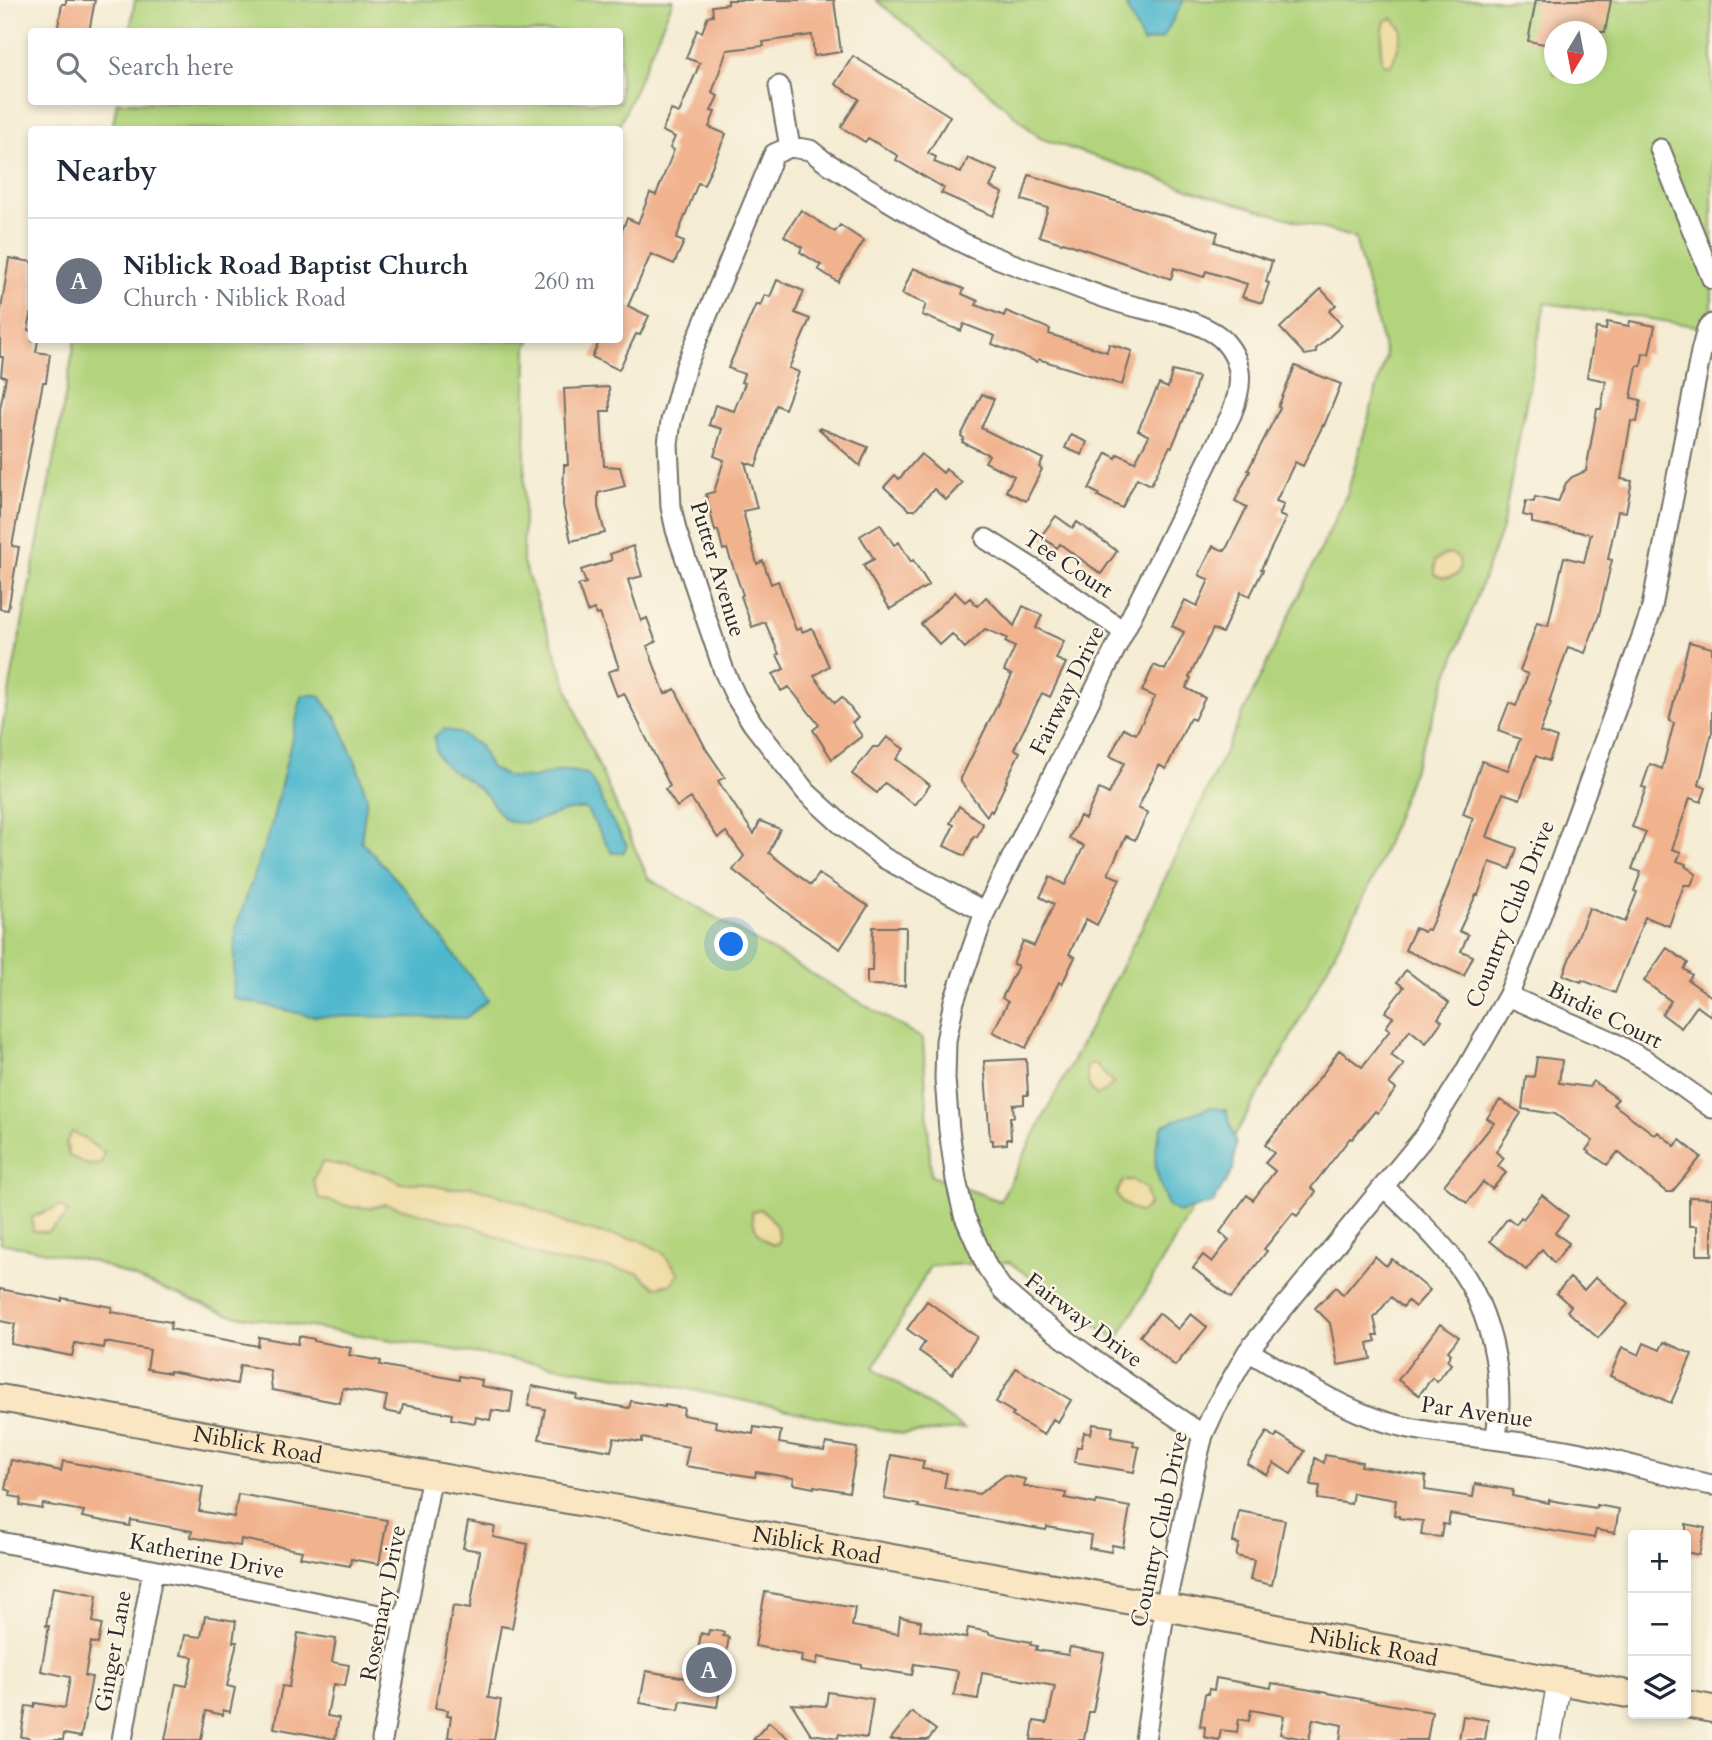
<!DOCTYPE html>
<html lang="en">
<head>
<meta charset="utf-8">
<style>
	body { margin:0; font-family:Cardo,serif; background:#f2f2f3; color:#1f2937 }
	.controls { position:absolute; right:21px; bottom:21px; display:grid; overflow:hidden; border-radius:7px; box-shadow:0 4px 10px #0003 }
	.controls button { width:63px; height:63px; display:grid; place-items:center; padding:0; border:0; border-bottom:2px solid #e0e1e3; background:#fff; color:#1f2937; font:35px sans-serif }
	.compass { position:absolute; left:1544px; top:21px; width:63px; height:63px; border-radius:50%; background:#fff; box-shadow:0 4px 10px #0003; rotate:190deg }
	.you { position:absolute; left:732px; top:945px; width:24px; height:24px; margin:-18px; border:5px solid #fff; border-radius:50%; background:#1a73e8; box-shadow:0 0 0 10px #1a73e833 }
	.badge { display:grid; place-items:center; width:46px; height:46px; border-radius:50%; background:#c8321e; color:#fff; font-size:23px; font-weight:700 }
	.pin { position:absolute; translate:-50% -50%; border:4px solid #fff; box-shadow:0 2px 7px #0006 }
	.list { margin:0; padding:0; list-style:none }
	h2 { display:flex; justify-content:space-between; align-items:center; height:91px; margin:0; padding:0 28px; font-size:30px }
	h2 small { font-size:23px; font-weight:400; color:#747a83 }
	.list li { display:grid; grid-template-columns:46px 1fr auto; gap:21px; align-items:center; box-sizing:border-box; height:126px; padding:0 28px; border-top:2px solid #e0e1e3 }
	.list b { display:block; font-size:26px; white-space:nowrap }
	.list p { margin:0; font-size:23px; white-space:nowrap; color:#747a83 }
	.list em { font-size:23px; font-style:normal; color:#747a83 }
	.icon { flex:none; width:38px; height:38px; fill:none; stroke:currentColor; stroke-width:2; stroke-linecap:round; stroke-linejoin:round }
	.map { position:relative; flex:none; width:1712px; height:1740px; overflow:hidden }
	.search { position:absolute; background:#fff; box-shadow:0 4px 10px #0003; left:28px; top:28px; width:595px; height:77px; display:flex; align-items:center; gap:18px; box-sizing:border-box; padding:0 24px; border-radius:7px; color:#747a83; font-size:26px }
	.panel { position:absolute; background:#fff; box-shadow:0 4px 10px #0003; left:28px; top:126px; width:595px; height:217px; border-radius:7px }
	.map>svg:first-child { display:block }
</style>
</head>
<body>
<div class="map">
<svg width="1712" height="1740" viewBox="0 0 1712 1740">
	<rect width="100%" height="100%" fill="#fcf5e5"/>
	<filter id="ink" filterUnits="userSpaceOnUse"><feTurbulence type="fractalNoise" baseFrequency=".0143" numOctaves="2"/><feDisplacementMap in="SourceGraphic" scale="14" xChannelSelector="R" yChannelSelector="G"/><feConvolveMatrix kernelMatrix="1 2 1 2 8 2 1 2 1" color-interpolation-filters="sRGB"/></filter>
	<filter id="wash" filterUnits="userSpaceOnUse"><feTurbulence type="fractalNoise" baseFrequency=".00686" numOctaves="4" result="noise"/><feDisplacementMap in="SourceGraphic" scale="28" xChannelSelector="R" yChannelSelector="G"/><feGaussianBlur stdDeviation="1.57" result="paint"/><feColorMatrix in="noise" values="0 0 0 0 0 0 0 0 0 0 0 0 0 0 0 0 0 1.4 0 .05"/><feComposite in="paint" operator="in"/></filter>
	<g filter="url(#wash)">
		<rect width="100%" height="100%" fill="#f4ecd3"/>
		<path fill="#b2d47d" stroke="#6e8054" stroke-width="2" fill-rule="evenodd" d="M135 0H673L618 129H112L117 102H620V32L130 31Z
			M876 0H1712V318L1702 327 1545 303 1502 528 1374 877 1283 1052 1117 1340 1009 1262 930 1266 874 1368 964 1429 902 1434 650 1381 227 1314 92 1261 0 1243V739L57 442 75 340H531L527 347 523 562 582 728 648 878 923 1039 931 1176 1000 1201 1142 927 1347 494 1386 356 1355 238 1198 192 1040 138 987 91ZM1554 32H1596V74H1554Z"/>
		<path fill="#eeda9e" stroke="#8c8264" stroke-width="2" d="M1392 18 1402 29C1400 43 1397 53 1391 65L1383 64C1379 51 1382 34 1385 21Z
			M1450 553 1459 558 1460 566 1458 574C1449 578 1443 579 1435 575V561L1442 556Z
			M1096 1064 1113 1084 1106 1090 1097 1095C1087 1088 1086 1078 1087 1066Z
			M72 1132 82 1137 104 1153 101 1164 88 1165 69 1156 66 1143Z
			M323 1162 381 1173 401 1183H423L449 1189 471 1186 522 1203 566 1224 599 1233 640 1240 662 1252 679 1273 671 1284 655 1287 638 1273 599 1266 560 1262 524 1251 508 1241 473 1226 445 1220 386 1204 370 1208 351 1207 319 1198 313 1180Z
			M1132 1180 1146 1189 1149 1205 1140 1213 1123 1204 1116 1194 1123 1181Z
			M60 1206 68 1212 63 1220 47 1232 33 1231 32 1217Z
			M759 1209C771 1214 780 1229 779 1242L773 1245C758 1237 753 1228 752 1212Z"/>
		<path fill="#4fb8cd" stroke="#3d727c" stroke-width="2" d="M1136 0H1184L1163 38 1143 43 1126 6Z
			M302 695H319L337 719 357 765 367 798 361 841 406 890 488 1000 466 1018 310 1016 233 998 235 930 272 823Z
			M444 729 459 733 480 746 490 767 508 777 533 778 563 770 587 774 598 790 606 811 627 845 623 853H612L586 809C561 806 537 828 512 822 499 819 494 803 486 795 481 790 475 785 469 781 458 773 447 771 439 758 435 753 435 744 434 737Z
			M1209 1107 1226 1110 1236 1143 1233 1170 1213 1203 1180 1213 1168 1206C1156 1176 1149 1156 1163 1125Z"/>
		<g id="blocks">
			<path fill="#f1b28e" d="M66 0H95L89 32H57L62 4H66Z
				M728 0H834L841 52 814 56 812 35 763 42 764 46 727 50 712 93 718 96 711 111 715 112 709 127 726 134 704 185 698 183 676 239 684 242 674 264 651 254 628 306 649 316 640 335 636 334 619 370 592 357 600 340H620V236L627 218 638 223 650 193 656 195 674 150 670 148 675 137 662 131 671 110 679 113 700 63 686 58 697 30 702 32 708 16 713 15 712 6 728 4Z
				M1536 0H1611L1605 32H1555V46L1528 41Z
				M853 56 950 116 928 153 936 157 934 162 961 173 968 158 998 171 990 187 1003 193 993 216 941 193 944 188 896 160 898 156 868 138 865 142 841 127 859 99 835 84Z
				M1029 175 1218 232 1215 242 1272 261 1266 282 1269 283 1262 303 1242 297 1247 284 1206 271 1204 277 1174 268 1171 279 1063 242 1062 243 1039 236 1048 208 1022 200Z
				M801 210 835 232 840 225 864 241 838 282 818 269 821 265 800 252 802 247 784 236Z
				M9 258 32 262V310L28 330 32 331V340H38L36 352 50 354 46 382H43L12 546 19 547 8 610 0 609V409L6 377 1 376 3 357H0V316Z
				M913 268 964 289 962 294 978 301 976 305 1004 316 1006 311 1050 329 1049 334 1107 352 1109 344 1132 351 1122 385 1038 359 1037 362 992 344 995 336 964 324 961 331 922 315 926 304 902 294Z
				M777 280 804 291 795 313 810 319 789 368 799 372 785 409 776 405 756 466 745 462 757 508 743 511 757 564 763 561 771 584 778 581 796 630 801 628 802 632 812 628 829 666 814 676 835 703 842 697 858 718 852 722 862 736 832 759 813 730 819 725 789 687 781 691 773 674 784 669 777 655 779 654 765 622 752 627 741 596 743 595 727 549 723 550 718 530 715 531 706 494 714 492 724 460 714 456 722 429 709 425 715 405 734 411 745 383 741 382 744 374 728 368 756 304 760 306 765 295 770 297Z
				M1321 289 1336 305 1329 311 1342 325 1316 349V353L1305 355 1280 328Z
				M1630 321 1655 326 1649 354 1643 353 1641 366H1637L1631 398 1641 400 1637 422 1631 421 1621 479 1632 481 1626 512 1618 511 1608 559 1612 560 1599 615 1585 653 1568 647 1549 702 1551 703 1540 732 1557 738 1549 761 1536 756 1520 799 1503 793 1487 837 1517 848 1510 869 1490 862 1478 895H1476L1459 931 1468 935 1461 951 1473 956 1464 976 1405 950 1415 928 1424 932 1426 929 1429 930 1445 895 1473 818 1463 814 1482 761 1508 770 1520 739 1498 731 1509 703 1516 706 1528 674 1520 671 1537 623 1548 626 1564 557 1584 562 1591 534 1532 523V517L1523 515 1526 501 1534 502 1535 497 1558 502 1566 483 1572 477 1586 471 1597 409H1601L1606 381 1587 377 1596 328 1606 330 1607 322 1629 326Z
				M1295 366 1341 384 1324 426 1323 425 1303 466 1295 462 1276 501 1284 504 1279 515 1286 518 1261 569 1263 570 1250 596 1241 592 1222 633 1213 629 1189 677 1191 678 1186 688 1205 698 1194 720 1190 718 1166 769 1159 765 1138 808 1148 813 1135 840 1126 836 1108 874 1120 879 1097 925 1086 919 1069 954 1075 957 1062 984 1059 982 1026 1048 993 1032 1008 1002 1002 998 1018 966 1013 964 1023 941 1034 946 1054 904 1040 897 1050 877 1065 885 1084 846 1069 838 1080 816 1085 819 1099 789 1109 794 1124 763 1110 756 1124 728 1136 734 1155 697 1142 691 1154 665 1165 670 1184 632 1172 626 1185 600 1197 606 1209 580 1199 575 1213 546 1225 551 1247 507 1235 501 1250 471 1248 470 1280 408 1278 407Z
				M1172 371 1198 377 1191 402 1172 447 1170 446 1151 485 1137 478 1122 508 1098 496 1099 494 1089 489 1107 453 1116 458 1118 454 1135 462 1149 436 1138 430 1159 384 1168 388Z
				M609 387 610 411H601L604 466 620 467 625 486 598 493V507L605 533 571 541 563 505 564 465H568L564 389Z
				M982 394 994 399 981 428 1043 459 1039 467 1042 469 1026 501 1006 491 1014 476 985 462 989 455 962 442 964 438 961 436Z
				M820 428 868 447 860 466 819 429Z
				M1071 435 1087 442 1082 455 1065 448Z
				M921 454 943 473 946 469 962 483 946 500 934 489 915 510H909L884 487 895 475 899 479Z
				M1056 516 1073 528 1077 522 1117 551 1101 574 1060 544 1057 548 1041 536Z
				M880 524 894 545 899 542 911 562 913 560 929 585 890 609 863 565 874 559 860 536Z
				M633 546 642 576 628 580 641 621 647 618 656 642 647 646 665 694 675 689 706 749 725 777 718 781 754 834 760 821 780 829 769 853 811 885 819 874 868 906 840 949 795 919 733 870 744 856 726 832 718 838 691 798 677 807 665 789 670 786 624 693 617 696 608 672 619 668 600 614 596 615 594 609 587 612 578 585 586 583 581 570 612 560 610 554Z
				M955 592 965 602 970 598 977 606 986 597 1014 626 1023 606 1042 615 1036 628 1064 641 1056 659 1066 663 1050 697 1042 693 1014 749 1020 752 1006 780 1007 781 992 812 990 810 987 816 961 782V778L1012 675 1004 671 1015 647 1005 642 1007 638 985 629 965 648 952 634 940 645 921 624Z
				M1689 642 1712 648V732L1699 785 1706 788 1701 802 1690 798 1672 849 1681 852 1677 861 1686 864 1685 866 1696 874 1691 885H1684L1669 926 1645 917 1615 993 1582 980 1581 982 1563 975 1589 908 1625 922 1637 892 1634 891 1641 872 1632 869 1646 832 1632 827 1646 788 1642 787 1650 764 1662 769 1674 723 1669 721Z
				M887 737 904 749 896 759 930 785 915 805 885 783 877 793 852 774 873 747H879Z
				M959 806 983 824 977 837 974 836 965 856 944 846 954 825 950 823Z
				M873 927H906L905 986 867 985V971H872Z
				M1667 948 1688 963 1684 969 1692 975 1688 980 1712 997V1017L1697 1006 1681 1028 1662 1014 1671 1001 1644 981Z
				M1406 970 1449 1003 1438 1018 1442 1021 1426 1043 1410 1030 1391 1055 1404 1065 1389 1084 1396 1089 1378 1113 1375 1111 1352 1139 1350 1138 1311 1188 1316 1192 1297 1216 1293 1213 1264 1249 1267 1251 1231 1298 1193 1268 1203 1255 1212 1262 1229 1240 1220 1232 1247 1195 1253 1200 1275 1171 1265 1163 1274 1153 1265 1145 1324 1072 1339 1050 1362 1067 1390 1030 1386 1027 1393 1017 1385 1012 1404 987 1397 982Z
				M1537 1057 1562 1060 1559 1083 1589 1087 1593 1081 1618 1099 1613 1104 1655 1135 1658 1132 1675 1146 1680 1140 1701 1157 1672 1192H1666L1618 1152 1607 1165 1586 1150 1593 1141 1555 1114 1522 1109 1526 1076 1534 1077Z
				M1026 1059 1028 1095H1024V1104L1013 1105 1014 1117H1010L1011 1139H1007V1144L993 1145V1140H990L984 1061Z
				M1500 1100 1521 1113 1496 1152 1504 1158 1498 1166 1506 1173 1492 1189 1483 1182 1467 1203 1444 1185 1494 1123 1487 1118Z
				M1542 1195 1568 1216 1555 1233 1569 1243 1554 1263 1542 1249 1526 1270 1490 1241 1508 1218 1516 1224 1521 1217 1523 1219Z
				M1689 1197 1712 1198V1255H1697V1226H1689Z
				M1375 1256 1386 1266 1392 1259 1430 1290 1415 1307 1408 1301 1403 1307 1391 1297 1374 1318 1378 1335H1374L1376 1341 1368 1343 1371 1359 1338 1365 1330 1323 1315 1308 1336 1287 1343 1295Z
				M1596 1277 1628 1304 1598 1338 1567 1311 1571 1306 1556 1293 1570 1278 1584 1290Z
				M0 1289 62 1301V1298L112 1307 111 1312 171 1322 170 1329 258 1346 259 1337 298 1344 299 1336 314 1339V1341L351 1348 349 1355 381 1361 380 1365 459 1380V1376L482 1380 481 1386 513 1392 510 1413 492 1410 490 1420 476 1417 475 1423 451 1419 452 1414 403 1405 401 1414 384 1411 387 1396 343 1388 340 1403 272 1390 270 1370 240 1365 237 1384 170 1371V1373L147 1369 150 1350 105 1342 104 1348 75 1343 72 1356 11 1344 15 1324 0 1321Z
				M927 1301 977 1337 952 1374 919 1351 925 1342 907 1329Z
				M1159 1313 1178 1329 1191 1314 1207 1327 1175 1366 1140 1336Z
				M1440 1324 1459 1337 1448 1351 1451 1354 1447 1360 1451 1364 1437 1382 1432 1378 1419 1395 1398 1380Z
				M1664 1342 1692 1354 1671 1403 1610 1376 1622 1347 1639 1355 1644 1343 1660 1350Z
				M1016 1368 1071 1400 1058 1422 1053 1419 1044 1435 1012 1416 1014 1413 996 1402Z
				M532 1386 577 1395 576 1399 629 1408 631 1401 665 1407V1405L684 1408 683 1415 716 1421 715 1427 753 1434 754 1427 781 1431 779 1443 824 1451 826 1443 857 1448 849 1492 814 1486V1488L793 1484 794 1478 756 1472 755 1477 685 1466 689 1447 642 1438V1442L614 1438 611 1451 539 1439 545 1409 528 1406Z
				M1093 1424 1113 1427 1111 1437 1134 1441 1133 1446 1139 1447 1134 1472 1074 1462 1077 1447H1081L1084 1432 1091 1434Z
				M1267 1432 1275 1438 1277 1434 1305 1451 1291 1474 1274 1463 1267 1475 1247 1464Z
				M891 1455 924 1461 922 1469 947 1473 944 1488 979 1494 1005 1475 1025 1479 1024 1486 1066 1493 1065 1498 1096 1504 1097 1501 1130 1507 1123 1547 1112 1545 1111 1552 1089 1548 1091 1535 1047 1527 1046 1530 1017 1525 918 1507 919 1505 884 1499Z
				M1325 1455 1362 1462 1361 1466 1426 1476 1425 1490 1473 1497 1475 1484 1513 1490 1512 1496 1549 1503V1500L1596 1508V1505L1619 1509 1615 1533 1596 1530 1594 1538 1589 1537 1450 1514 1448 1525 1443 1524 1441 1537 1421 1535 1423 1521 1399 1518V1516L1394 1515 1396 1500 1353 1493 1351 1504 1318 1499 1320 1486 1311 1485 1315 1458 1324 1463Z
				M11 1460 61 1471 63 1461 203 1487 199 1511 234 1517 238 1494 387 1520 379 1564 351 1559 350 1566 300 1557 302 1551 241 1539 240 1546 191 1537 192 1531 131 1520 130 1526 82 1517 84 1511 43 1504 42 1509 20 1505 21 1498 10 1496 11 1491 5 1489Z
				M1239 1511 1285 1520 1272 1585 1250 1580 1254 1560 1236 1556 1239 1544 1233 1542Z
				M468 1522 495 1527 493 1537 528 1544 512 1628 501 1626 488 1698 501 1700 494 1740H470L448 1737 451 1716H447L448 1710 435 1708 453 1606 470 1609 480 1551 463 1548Z
				M1686 1524 1705 1528 1699 1555 1686 1552Z
				M53 1587 97 1595 93 1622 102 1624 98 1644 91 1642 85 1676 92 1677 81 1737 64 1734 63 1740H29V1738L21 1737 26 1706 34 1707 35 1703 65 1708 70 1677 41 1671 49 1626H46Z
				M765 1592 855 1608 852 1626 898 1634 900 1617 921 1621 920 1630 966 1638 968 1628 989 1632V1634L1031 1642 1030 1645 1037 1646 1036 1650 1068 1655 1070 1647 1104 1653 1093 1712H1089L1084 1740H1031L1034 1721 1047 1723 1055 1686 982 1673 978 1699 954 1695 958 1671 914 1664 912 1675 862 1667V1665L818 1657 816 1665 801 1662 802 1655 755 1646Z
				M205 1616 236 1621 233 1642H237L227 1686 235 1688 230 1712 223 1710V1715L206 1711 201 1740H165L176 1684 187 1686 193 1657 181 1655 185 1635 201 1637Z
				M709 1630 724 1632 723 1636 729 1637 717 1707 681 1701 679 1710 640 1703 646 1671 687 1678 688 1669 695 1670 701 1633 708 1635Z
				M298 1633 336 1639 332 1662 349 1665 345 1686 333 1684 327 1716 339 1718 335 1739 274 1728 282 1686 289 1687Z
				M1216 1678 1271 1688 1272 1683 1432 1712 1427 1740H1340L1342 1725 1313 1719 1309 1740 1280 1734 1284 1716 1251 1710 1249 1721 1239 1719 1237 1732 1221 1730 1219 1740 1204 1737 1205 1727 1200 1726 1205 1694H1208L1209 1689 1214 1690Z
				M828 1692 873 1699 867 1738 839 1734 838 1738 811 1734 792 1704 826 1706Z
				M912 1712 936 1730 928 1740H890Z
				M1463 1716 1488 1720 1485 1740H1459Z
				M769 1722 790 1740H753Z"/>
		</g>
	</g>
	<g filter="url(#ink)">
		<use href="#blocks" fill-opacity="0" stroke="#716f66" stroke-width="2"/>
		<g fill="none" stroke-linecap="round" stroke-linejoin="round">
			<defs>
				<path id="minor" d="M779 86 790 147
					M790 147 810 150 824 161C863 185 902 210 942 232 979 253 1020 267 1060 281 1082 289 1103 298 1125 304 1151 311 1206 321 1224 341 1245 364 1242 388 1231 415L985 912 954 1001 946 1041 945 1079 949 1130 956 1180 964 1215 987 1267 1003 1290 1032 1315 1113 1374 1203 1435
					M790 147 774 154 686 366 671 421 668 444 671 507 676 530 724 671 736 697 753 724 806 792 841 824 884 858 985 912
					M1660 149 1712 279
					M986 539 1046 577 1123 631
					M1508 996 1607 1039 1644 1059 1712 1108
					M1384 1187C1415 1217 1451 1249 1472 1288 1490 1323 1499 1363 1499 1402 1499 1414 1497 1427 1496 1439
					M1248 1351C1293 1377 1337 1407 1386 1422 1415 1431 1446 1434 1476 1437 1508 1441 1540 1445 1571 1451 1619 1460 1664 1476 1712 1485
					M0 1542 153 1570 404 1620
					M122 1740 153 1570
					M382 1740 432 1475
					M1145 1740 1165 1607 1195 1467 1203 1435 1215 1409 1248 1351 1425 1136 1465 1072 1508 996 1538 923 1651 612 1701 352 1707 329 1712 324"/>
				<path id="tertiary" d="M1549 1740 1559 1682"/>
				<g id="secondary">
					<path id="s1" d="M0 1398 1165 1607 1633 1695"/>
					<path d="M1686 1704 1712 1709"/>
				</g>
			</defs>
			<use href="#minor" stroke="#716f66" stroke-width="23"/>
			<use href="#tertiary" stroke="#716f66" stroke-width="26"/>
			<use href="#secondary" stroke="#716f66" stroke-width="30"/>
			<use href="#minor" stroke="#fff" stroke-width="19"/>
			<use href="#tertiary" stroke="#fff" stroke-width="23"/>
			<use href="#secondary" stroke="#fbe6c3" stroke-width="26"/>
		</g>
	</g>
	<g text-anchor="middle" dominant-baseline="central" stroke-width="5" stroke-linejoin="round" paint-order="stroke">
		<g font-size="23" fill="#2b2b2b" stroke="#fcf5e5">
			<text transform="translate(1068 564) rotate(34)">Tee Court</text>
			<text transform="translate(718 569) rotate(73)">Putter Avenue</text>
			<text transform="translate(1067 690) rotate(-64)">Fairway Drive</text>
			<text transform="translate(1510 914) rotate(-68)">Country Club Drive</text>
			<text transform="translate(1605 1015) rotate(26)">Birdie Court</text>
			<text transform="translate(1084 1320) rotate(37)">Fairway Drive</text>
			<text transform="translate(1477 1412) rotate(8)">Par Avenue</text>
			<text stroke="none"><textPath href="#s1" startOffset="262">Niblick Road</textPath></text>
			<text transform="translate(1159 1529) rotate(-78)">Country Club Drive</text>
			<text stroke="none"><textPath href="#s1" startOffset="830">Niblick Road</textPath></text>
			<text transform="translate(207 1556) rotate(11)">Katherine Drive</text>
			<text transform="translate(383 1603) rotate(-79)">Rosemary Drive</text>
			<text stroke="none"><textPath href="#s1" startOffset="1396">Niblick Road</textPath></text>
			<text transform="translate(113 1651) rotate(-80)">Ginger Lane</text>
		</g>
	</g>
</svg>
<div class="controls">
<button>+</button>
<button>−</button>
<button><svg class="icon" aria-label="layers" viewBox="0 0 24 24"><path d="M12 4l9 5-9 5-9-5zM3 14l9 5 9-5"/></svg></button>
</div>
<svg class="compass" viewBox="-18 -18 36 36"><path d="M0-13l5 13h-10z" fill="#e53935"/><path d="M0 13l5-13h-10z" fill="#747a83"/></svg>
<div class="you"></div>
<div class="pin badge" style="left:709px;top:1670px;background:#6b7280">A</div>
<div class="search"><svg class="icon" aria-label="search" viewBox="0 0 24 24"><circle cx="10" cy="10" r="6"/><path d="M15 15l6 6"/></svg>Search here</div>
<section class="panel">
<h2>Nearby<small></small></h2>
<ul class="list">
<li><span class="badge" style="background:#6b7280">A</span><div><b>Niblick Road Baptist Church</b><p>Church · Niblick Road</p></div><em>260 m</em></li>
</ul>
</section>
</div>
</body>
</html>
